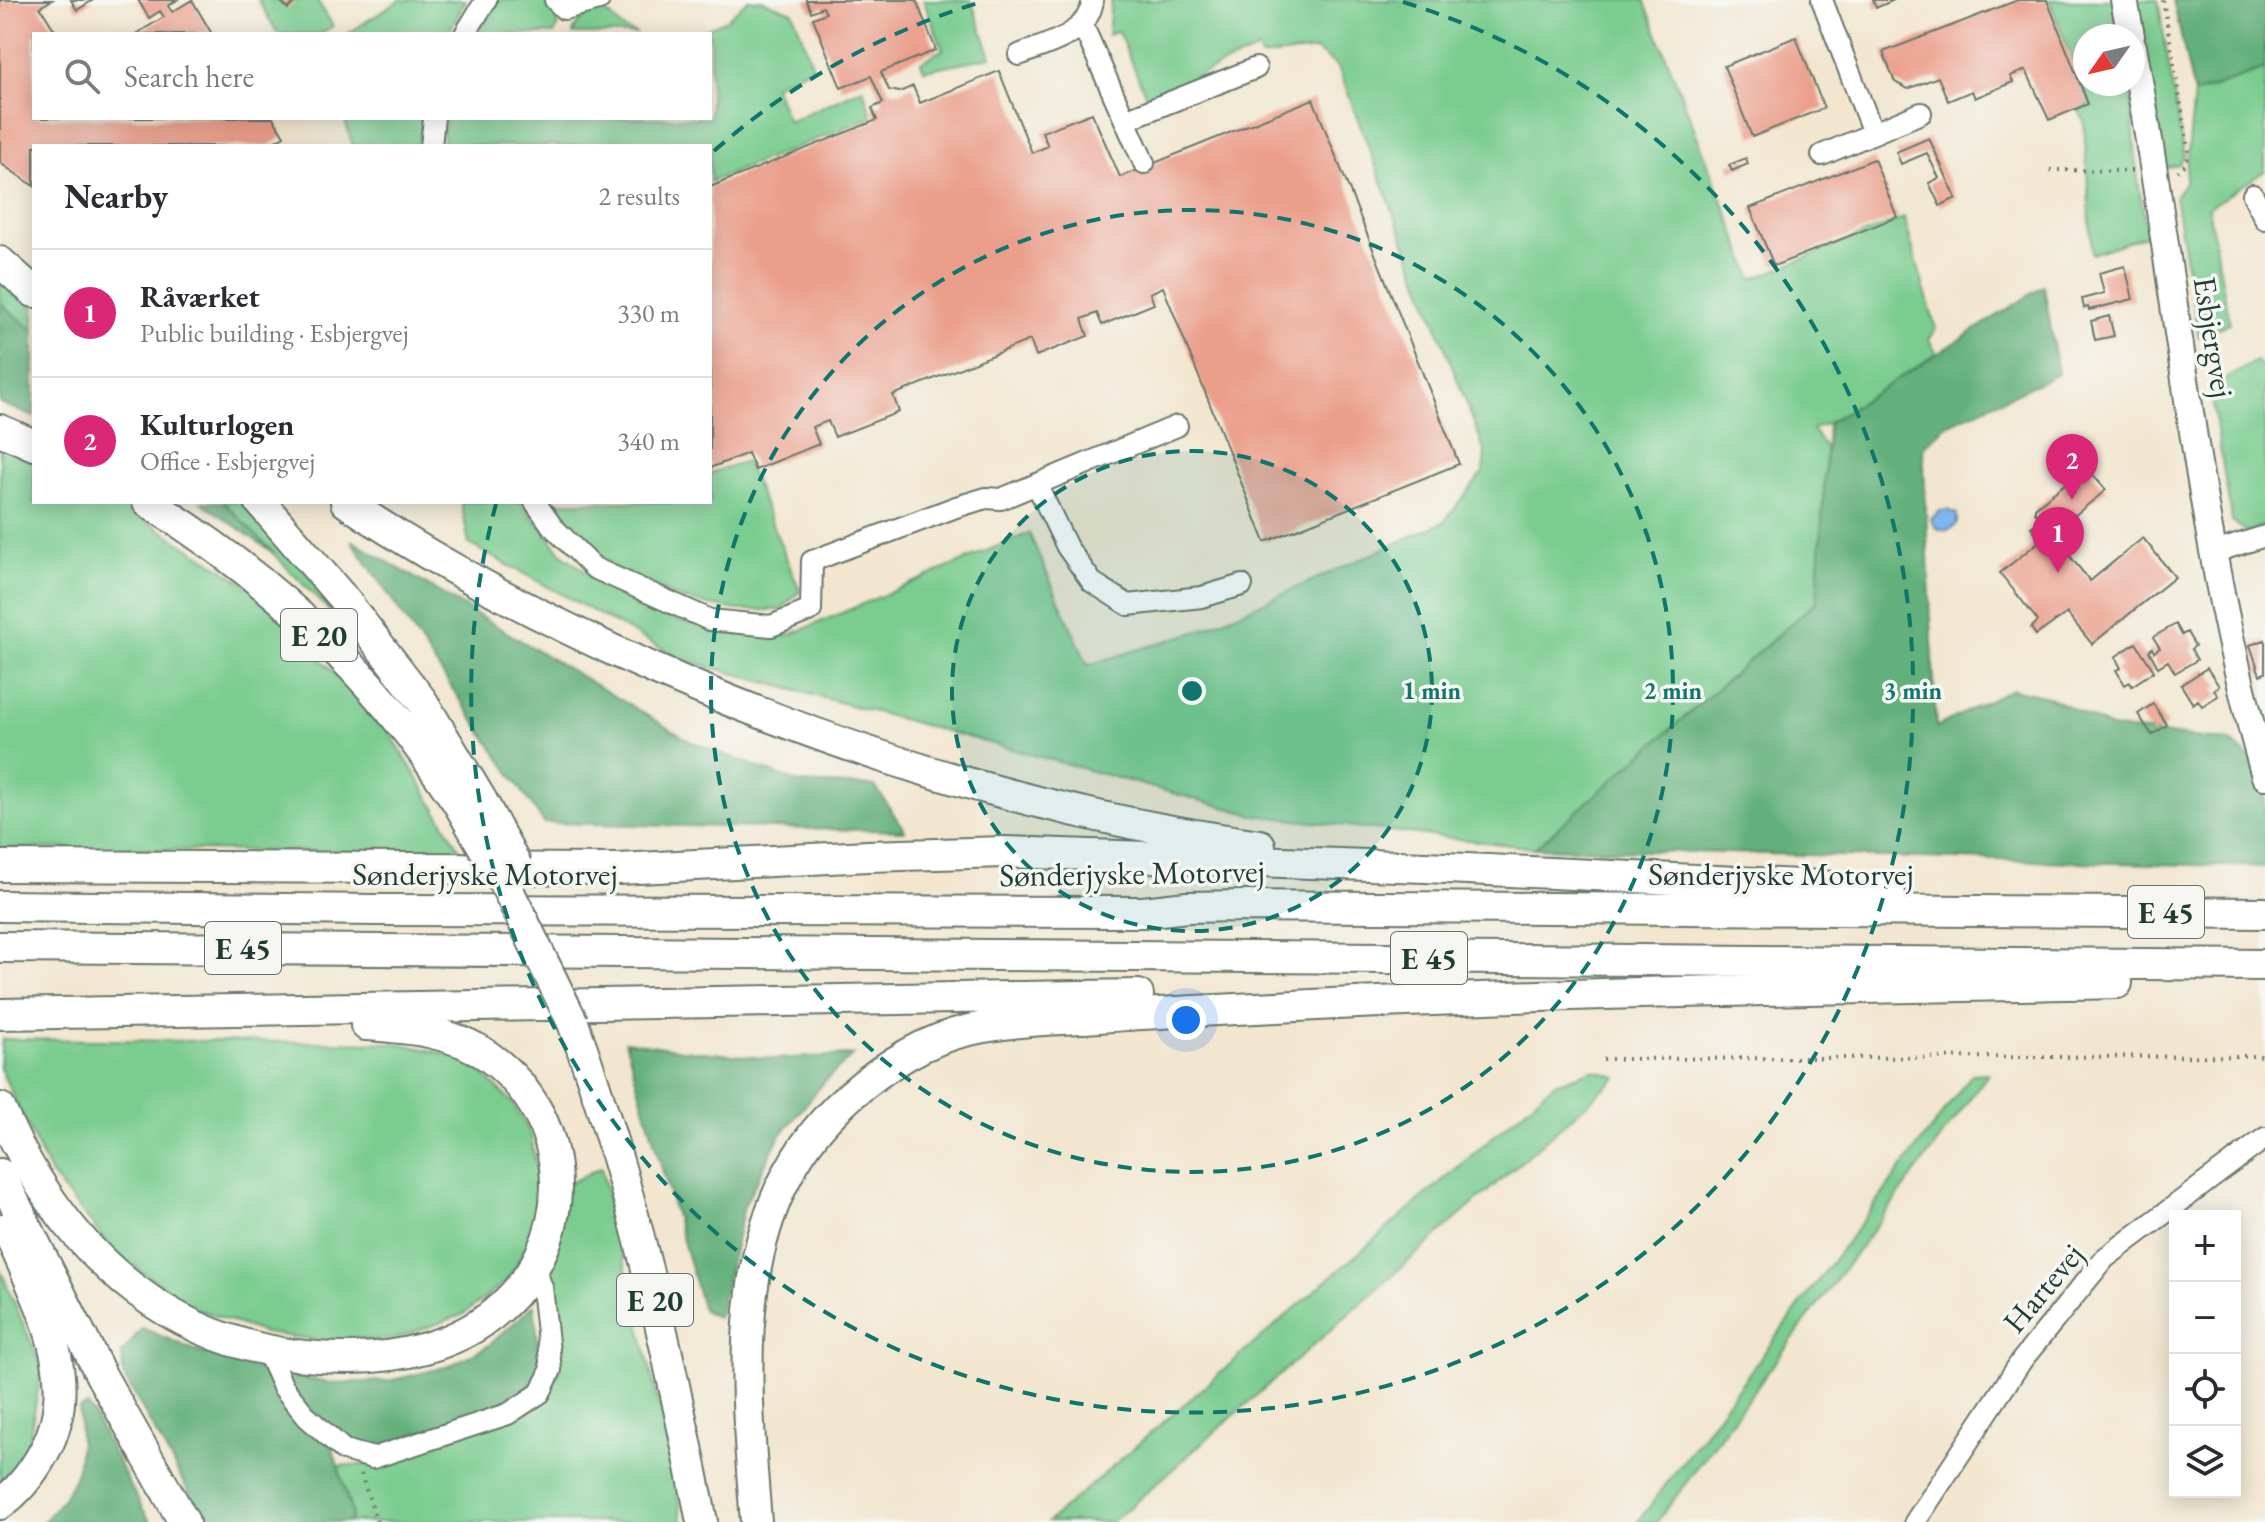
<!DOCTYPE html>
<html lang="en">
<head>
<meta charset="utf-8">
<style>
	body { margin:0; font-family:"EB Garamond",serif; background:#f2f2f3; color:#2b2b33 }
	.controls { position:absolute; right:24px; bottom:24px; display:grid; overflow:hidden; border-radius:0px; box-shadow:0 4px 20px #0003 }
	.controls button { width:72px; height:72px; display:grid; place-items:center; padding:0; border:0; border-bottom:2px solid #e1e1e2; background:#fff; color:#2b2b33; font:40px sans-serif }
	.compass { position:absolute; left:2073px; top:24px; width:72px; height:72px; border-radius:50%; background:#fff; box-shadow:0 4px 20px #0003; rotate:236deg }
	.you { position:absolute; left:1186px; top:1020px; width:28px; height:28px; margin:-20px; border:6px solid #fff; border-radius:50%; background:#1a73e8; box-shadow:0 0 0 12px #1a73e833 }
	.badge { display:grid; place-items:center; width:52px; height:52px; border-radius:50%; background:#db2777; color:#fff; font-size:26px; font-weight:700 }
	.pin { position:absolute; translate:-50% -66px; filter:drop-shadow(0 2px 4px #0008) }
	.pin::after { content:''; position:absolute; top:42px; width:28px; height:24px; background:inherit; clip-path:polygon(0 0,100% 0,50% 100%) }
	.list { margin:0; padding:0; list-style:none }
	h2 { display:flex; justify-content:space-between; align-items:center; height:104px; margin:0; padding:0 32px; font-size:34px }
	h2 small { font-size:26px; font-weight:400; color:#7c7c81 }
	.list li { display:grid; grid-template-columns:52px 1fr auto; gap:24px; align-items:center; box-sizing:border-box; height:128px; padding:0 32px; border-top:2px solid #e1e1e2 }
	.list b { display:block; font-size:30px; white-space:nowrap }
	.list p { margin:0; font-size:26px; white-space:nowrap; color:#7c7c81 }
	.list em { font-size:26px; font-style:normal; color:#7c7c81 }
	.icon { flex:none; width:44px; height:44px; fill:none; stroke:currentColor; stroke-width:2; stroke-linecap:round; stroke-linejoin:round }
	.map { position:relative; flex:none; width:2265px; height:1522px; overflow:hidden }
	.search { position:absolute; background:#fff; box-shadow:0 4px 20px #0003; left:32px; top:32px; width:680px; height:88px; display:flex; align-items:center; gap:20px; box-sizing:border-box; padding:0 28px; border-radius:0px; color:#7c7c81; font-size:30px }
	.panel { position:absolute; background:#fff; box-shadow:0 4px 20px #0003; left:32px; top:144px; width:680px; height:360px; border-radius:0px }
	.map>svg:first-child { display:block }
</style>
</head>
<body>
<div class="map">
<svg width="2265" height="1522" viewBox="0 0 2265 1522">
	<rect width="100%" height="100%" fill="#f6f6f2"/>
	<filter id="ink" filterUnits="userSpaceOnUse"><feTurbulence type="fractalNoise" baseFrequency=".0125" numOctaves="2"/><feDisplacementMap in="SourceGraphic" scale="16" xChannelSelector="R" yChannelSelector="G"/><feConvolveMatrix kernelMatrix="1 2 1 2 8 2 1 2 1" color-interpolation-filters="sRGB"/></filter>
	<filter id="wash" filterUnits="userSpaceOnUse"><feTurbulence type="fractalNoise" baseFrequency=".006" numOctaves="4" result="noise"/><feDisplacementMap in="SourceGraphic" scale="32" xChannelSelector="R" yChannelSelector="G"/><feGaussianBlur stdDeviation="1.8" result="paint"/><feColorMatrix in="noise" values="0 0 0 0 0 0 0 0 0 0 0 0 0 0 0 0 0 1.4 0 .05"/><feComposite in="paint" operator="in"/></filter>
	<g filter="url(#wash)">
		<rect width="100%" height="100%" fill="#f2e6cf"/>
		<path fill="#7acc8f" stroke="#4c8462" stroke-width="2" d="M258 0H317L333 26 320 34H278Z
			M400 0H466L448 34H347Z
			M497 0H543L558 13 557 28 554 34H477Z
			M748 0H761L793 12 813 67 774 85 788 122 863 88 872 117 710 182V146H442L446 118H710V34H695L726 20Z
			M923 0H971L991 57 924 70 921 62 943 49Z
			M1111 0H1644L1753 279 1904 218 1936 329 1929 340 1937 354 1828 423 1812 429 1827 450 1817 601 1535 848 1253 815 681 659 469 544 461 502H521L563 555 608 587 678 621 759 635H790L1029 533 1088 665 1201 630 1444 522 1483 472 1485 452 1338 67 1316 50 1261 57 1258 49 1147 98 1118 31 1108 35Z
			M2049 0H2113L2121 36H2085V84H2130L2137 174 2147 235 2092 254 2084 121 2079 110 2090 104Z
			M2135 0H2158L2184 156 2179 165 2167 167Z
			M603 9 624 29 637 34H573C576 20 590 12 603 9Z
			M2265 69V171L2208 208 2230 323 2199 337 2175 197 2185 182 2194 94Z
			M344 118H423L418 146H353Z
			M0 280 34 307V331L0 303Z
			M2256 361 2265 369V525L2247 532 2232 521 2210 388Z
			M0 446 34 462V502H117L252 588 386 726 462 853 0 848Z
			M746 461 800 591 781 610H737L684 600 623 574 577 536 552 502H710V473Z
			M223 502H247L388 671Z
			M2 1039 398 1043 467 1059 513 1103 531 1135 538 1180 536 1232 507 1281 462 1315 394 1339 333 1342 264 1333 191 1307 116 1253 51 1175 0 1068Z
			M1593 1070 1617 1077 1131 1506 1111 1522H1048L1555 1083Z
			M1989 1073 1657 1522H1638L1972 1074Z
			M601 1167 670 1450 682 1522H350L352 1514 338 1466 377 1464 535 1408 559 1371 549 1280 568 1184Z
			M0 1269 42 1368 27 1451 0 1483Z"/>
		<path fill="#63b07a" stroke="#417657" stroke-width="2" d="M2173 0H2265V69L2194 94Z
			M2044 286 2058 374 1947 425 1923 448 1936 727 2012 689 2049 697 2111 728 2231 741 2265 772V867L1535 848 1817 601 1828 423Z
			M0 303 34 331V417L0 403Z
			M201 502H223L275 554Z
			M351 540 692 742 799 783 875 786 905 831 544 823Z
			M625 1041 682 1050 775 1059 853 1055 824 1082 779 1137 744 1206 718 1318 703 1310Z
			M534 1305 541 1368 529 1389 509 1400 383 1446H365L341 1438 333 1449 352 1514 350 1522H206L123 1375 122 1353 142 1328 197 1351 256 1369 330 1383 389 1381 449 1366 488 1346Z
			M88 1405 142 1508 151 1522H43C82 1483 81 1461 79 1409Z"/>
		<path fill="#81b5ee" stroke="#507991" stroke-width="2" d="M1947 510 1957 514V524C1949 534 1935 532 1931 519L1940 511Z"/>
		<g id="blocks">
			<path fill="#eb9f8b" d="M0 0H52L40 7 57 34H34V118H273L284 136 267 146H34V186L0 163Z
				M71 0H93L77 10Z
				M138 0H177L168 6 172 12 192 0 212 34H136L164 17 160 11 149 18Z
				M279 0H291L294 3 288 9Z
				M806 0H916L936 50 881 72 889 90 900 92 913 86 920 103 999 71 1032 153 1048 146 1042 132 1092 113 1120 177 1313 99 1459 464 1265 542 1163 287 1150 293 1154 304 1102 325 1097 313 1082 319 1088 336 1036 356 1030 340 893 395 899 412 835 437 828 421 812 427 819 444 755 470 748 453 710 468V187L877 120 872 108 883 103 871 76 841 88 813 18 826 13 823 7 811 12Z
				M1873 0H1894L1876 8Z
				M2018 0H2047L2088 104 2049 120 2026 70 2010 76 2013 82 1975 98 1972 91 1948 101 1938 77 1908 89 1895 82 1883 52Z
				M1796 37 1824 108 1752 137 1724 66Z
				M1929 138 1956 198 1940 206 1929 183 1939 178 1927 153 1901 164 1896 152Z
				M1746 158 1748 164 1732 171 1729 165Z
				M1874 159 1897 217 1774 266 1750 208Z
				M2125 266 2133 299 2089 310 2088 307 2084 308 2082 299 2104 293 2099 273Z
				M2109 316 2114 336 2095 340 2091 321Z
				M2086 467 2106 490 2052 534 2090 581 2143 538 2175 577 2092 644 2067 613 2036 635 2031 628 2038 621 2000 573 2041 540 2031 527 2041 520 2035 512V508Z
				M2176 624 2182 635 2187 632 2195 646 2191 649 2197 660 2175 673 2168 661 2158 667 2149 651 2152 648 2154 652 2160 648 2153 637Z
				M2265 640V673L2260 675 2250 645Z
				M2136 643 2154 671 2132 686 2130 682 2125 685 2116 670 2121 668 2115 657Z
				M2207 668 2219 686 2214 690 2218 696 2202 706 2198 700 2193 704 2181 685Z
				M2153 704 2167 725 2152 735 2138 714Z"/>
		</g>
	</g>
	<g filter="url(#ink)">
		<use href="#blocks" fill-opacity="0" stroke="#69786a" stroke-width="2"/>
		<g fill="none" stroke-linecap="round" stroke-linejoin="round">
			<defs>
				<path id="minor" d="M555 0 564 9 599 0
					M1822 0 1873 133
					M1083 26 1144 163
					M465 34 486 0
					M1019 55C1048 43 1088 36 1093 0
					M1125 120 1256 68
					M431 146 434 118
					M1822 155 1921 113
					M2253 195 2265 219
					M1037 485 1067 547 1092 582 1128 605 1202 597 1242 585
					M535 502 552 526 594 568 710 620 771 626 811 610 812 561 956 507 986 498 1001 499 1177 426
					M2215 552 2265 536
					M266 1349 283 1387 307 1417 344 1450 373 1458 508 1414 540 1393 551 1370 542 1287 534 1268
					M1915 1522 2022 1360 2105 1258 2265 1138"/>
				<path id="major" d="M2124 0 2131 36
					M2133 47C2178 289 2196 539 2265 776"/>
				<path id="highway" d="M0 262 34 292
					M0 430 34 445
					M148 502C246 563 336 640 407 731 425 754 440 778 457 801
					M260 502 342 597 422 701 482 801
					M346 502C432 561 526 610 621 654 823 746 1039 815 1260 845
					M0 866 619 869 868 856 1005 852 1425 867 1820 886 1890 893
					M0 906 376 910 1143 912 1187 907 1241 906 2265 913
					M0 947 2265 965
					M0 1014 1138 995
					M573 1023C632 1185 669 1353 702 1522
					M0 1108C65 1258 180 1360 350 1358 399 1358 453 1346 492 1315 578 1247 578 1120 488 1056 453 1031 407 1028 366 1025
					M0 1174 102 1377 184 1522
					M0 1504C19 1491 33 1472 44 1452 85 1378 36 1297 7 1228
					M756 1522C745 1381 726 1216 837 1108 869 1077 911 1047 954 1034 995 1022 1042 1020 1084 1018 1148 1013 1212 1010 1277 1007 1556 992 1836 989 2117 983"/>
			</defs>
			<use href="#minor" stroke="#69786a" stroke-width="24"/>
			<use href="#major" stroke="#69786a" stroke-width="30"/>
			<use href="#highway" stroke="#69786a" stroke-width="34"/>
			<path stroke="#69786a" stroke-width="4" stroke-dasharray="2 6" stroke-linecap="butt" d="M2163 0 2189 153 2186 164 2178 171
				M2050 170 2133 171
				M1603 1059 2260 1056 2265 1059
				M361 1474 377 1522"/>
			<use href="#minor" stroke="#fff" stroke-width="20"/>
			<use href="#major" stroke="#fff" stroke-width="26"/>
			<use href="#highway" stroke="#fff" stroke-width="30"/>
			<defs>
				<path id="highway-bridge" d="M457 801 508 890 573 1023
					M482 801 517 867"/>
			</defs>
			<use href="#highway-bridge" stroke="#69786a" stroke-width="34" stroke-linecap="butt"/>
			<use href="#highway-bridge" stroke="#fff" stroke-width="30"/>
		</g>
	</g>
	<circle cx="1192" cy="691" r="240" fill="#0f766e" fill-opacity=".12"/>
	<g fill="none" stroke="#0f766e" stroke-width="4" stroke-dasharray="14 10">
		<circle cx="1192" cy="691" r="240"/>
		<circle cx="1192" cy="691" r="481"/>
		<path d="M714 151A721 721 0 0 1 981 2M1403 2A721 721 0 1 1 496 504"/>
	</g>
	<g text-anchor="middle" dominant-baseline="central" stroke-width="7" stroke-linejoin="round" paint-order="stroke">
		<g fill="#f6f6f2" stroke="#60746d" stroke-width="2">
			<rect x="281" y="609" width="76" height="52" rx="6"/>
			<rect x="2128" y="886" width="76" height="52" rx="6"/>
			<rect x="205" y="922" width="76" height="52" rx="6"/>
			<rect x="1391" y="932" width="76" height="52" rx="6"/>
			<rect x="617" y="1274" width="76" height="52" rx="6"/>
		</g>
		<g font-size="30" font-weight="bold" fill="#1f3d34">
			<text x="319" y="635">E 20</text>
			<text x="2166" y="912">E 45</text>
			<text x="243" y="948">E 45</text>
			<text x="1429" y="958">E 45</text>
			<text x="655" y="1300">E 20</text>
		</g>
		<g font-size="32" fill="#1f3d34" stroke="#f6f6f2">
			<text transform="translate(2214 337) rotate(81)">Esbjergvej</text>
			<text transform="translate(1132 873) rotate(-1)">Sønderjyske Motorvej</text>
			<text x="485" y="874">Sønderjyske Motorvej</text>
			<text x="1781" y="874">Sønderjyske Motorvej</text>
			<text transform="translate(2043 1288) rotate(-50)">Hartevej</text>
		</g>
	</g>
	<circle cx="1192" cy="691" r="12" fill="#0f766e" stroke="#f6f6f2" stroke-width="4"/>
	<g font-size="24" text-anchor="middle" font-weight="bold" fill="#0f766e" stroke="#f6f6f2" stroke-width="7" stroke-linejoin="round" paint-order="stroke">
		<text x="1432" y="699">1 min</text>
		<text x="1673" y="699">2 min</text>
		<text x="1913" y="699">3 min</text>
	</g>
</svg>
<div class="controls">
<button>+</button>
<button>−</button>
<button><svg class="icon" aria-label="locate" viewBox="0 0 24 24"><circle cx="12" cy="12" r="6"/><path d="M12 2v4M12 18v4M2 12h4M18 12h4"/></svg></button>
<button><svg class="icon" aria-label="layers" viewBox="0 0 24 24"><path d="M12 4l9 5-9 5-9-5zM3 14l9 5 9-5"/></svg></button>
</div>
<svg class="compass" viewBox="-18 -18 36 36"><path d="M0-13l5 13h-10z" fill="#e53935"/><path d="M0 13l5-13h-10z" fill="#7c7c81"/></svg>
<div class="you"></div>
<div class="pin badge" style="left:2058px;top:573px">1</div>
<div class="pin badge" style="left:2072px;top:500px">2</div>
<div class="search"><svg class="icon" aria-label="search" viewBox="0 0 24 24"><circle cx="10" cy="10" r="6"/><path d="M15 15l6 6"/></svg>Search here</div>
<section class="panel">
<h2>Nearby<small>2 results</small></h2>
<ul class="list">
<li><span class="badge">1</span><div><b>Råværket</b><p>Public building · Esbjergvej</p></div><em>330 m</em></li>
<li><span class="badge">2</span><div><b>Kulturlogen</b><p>Office · Esbjergvej</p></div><em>340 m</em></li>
</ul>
</section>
</div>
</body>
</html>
